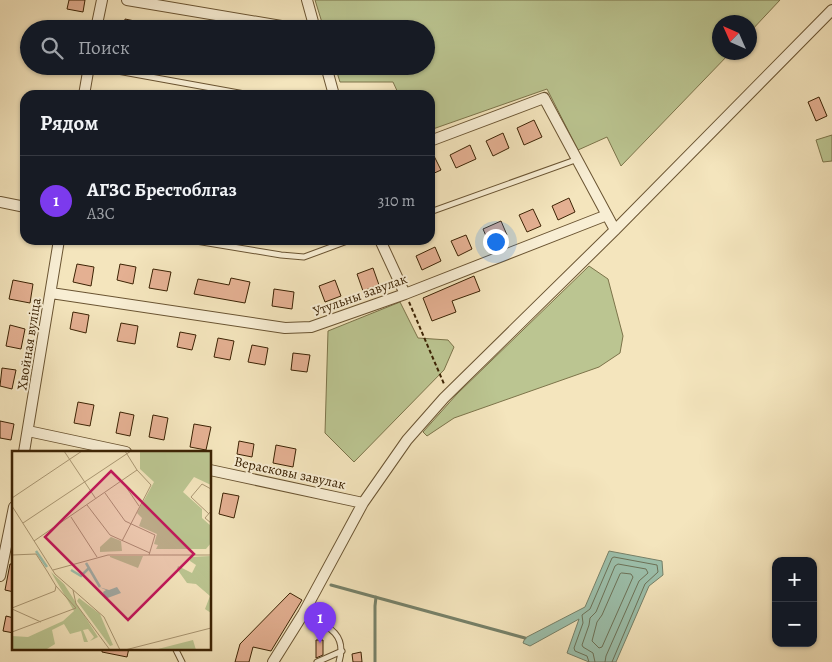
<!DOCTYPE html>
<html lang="ru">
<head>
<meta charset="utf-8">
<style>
	body { margin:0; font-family:Alegreya,serif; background:#242831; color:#f1f3f6 }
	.controls { position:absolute; right:15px; bottom:15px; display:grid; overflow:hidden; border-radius:10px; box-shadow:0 1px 4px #0004 }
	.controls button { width:45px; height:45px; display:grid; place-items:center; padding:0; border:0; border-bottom:1px solid #363941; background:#171b24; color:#f1f3f6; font:25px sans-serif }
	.compass { position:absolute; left:712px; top:15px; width:45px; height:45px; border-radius:50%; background:#171b24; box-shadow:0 1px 4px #0004; rotate:315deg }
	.you { position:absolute; left:495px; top:241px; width:18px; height:18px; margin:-12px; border:4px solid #fff; border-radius:50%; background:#1a73e8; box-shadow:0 0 0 8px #1a73e833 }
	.badge { display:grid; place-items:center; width:32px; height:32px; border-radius:50%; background:#7c3aed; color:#fff; font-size:16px; font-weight:700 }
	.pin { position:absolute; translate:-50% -41px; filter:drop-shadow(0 1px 2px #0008) }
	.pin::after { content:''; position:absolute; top:26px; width:18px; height:15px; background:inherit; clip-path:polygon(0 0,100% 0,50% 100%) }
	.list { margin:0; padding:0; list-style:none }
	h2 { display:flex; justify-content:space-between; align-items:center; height:65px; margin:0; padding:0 20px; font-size:21px }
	h2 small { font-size:16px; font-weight:400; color:#9ea1a6 }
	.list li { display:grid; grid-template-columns:32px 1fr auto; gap:15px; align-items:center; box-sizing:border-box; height:90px; padding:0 20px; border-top:1px solid #363941 }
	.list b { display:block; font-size:19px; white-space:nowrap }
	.list p { margin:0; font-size:16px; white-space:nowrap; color:#9ea1a6 }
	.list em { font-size:16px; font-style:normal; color:#9ea1a6 }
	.icon { flex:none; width:28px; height:28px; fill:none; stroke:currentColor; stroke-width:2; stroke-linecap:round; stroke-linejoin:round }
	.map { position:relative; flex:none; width:832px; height:662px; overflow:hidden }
	.search { position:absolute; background:#171b24; box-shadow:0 1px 4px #0004; left:20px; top:20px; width:415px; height:55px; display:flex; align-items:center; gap:12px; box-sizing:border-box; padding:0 18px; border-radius:28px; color:#9ea1a6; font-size:19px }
	.panel { position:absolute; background:#171b24; box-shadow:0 1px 4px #0004; left:20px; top:90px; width:415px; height:155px; border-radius:15px }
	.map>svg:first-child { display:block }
</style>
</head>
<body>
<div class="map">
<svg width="832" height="662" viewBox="0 0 832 662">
	<rect width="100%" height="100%" fill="#f4e5bd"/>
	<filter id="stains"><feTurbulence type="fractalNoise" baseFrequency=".004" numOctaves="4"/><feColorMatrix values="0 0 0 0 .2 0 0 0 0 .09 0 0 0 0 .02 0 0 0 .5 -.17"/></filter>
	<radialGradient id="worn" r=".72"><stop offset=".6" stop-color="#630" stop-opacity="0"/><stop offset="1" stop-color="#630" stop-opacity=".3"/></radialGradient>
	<path fill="#bbc591" stroke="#7c744a" d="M315 0H780L750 32V22H720V52L730 53 621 166 607 137 578 150 547 89 430 130V95H399L393 82H340L335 66H426V29H324Z
		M832 135V161L823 162 816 140Z
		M589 266 608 279 623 336 620 353 599 367 454 418 427 436 423 432 457 394Z
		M400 302 418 338 448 340 454 347 444 370 354 462 325 433 328 331Z"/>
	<path fill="#9cc0ac" stroke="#768169" d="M609 551 662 561 663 575 649 586 616 662H589L567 653 579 619 530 646 523 643 525 638 585 607Z"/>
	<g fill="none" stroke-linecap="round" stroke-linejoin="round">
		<path stroke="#6c7258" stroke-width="1" d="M622 573 631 574 633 577 602 647 599 648 592 641 597 622 602 615 620 574Z
			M589 662 587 656 575 651 574 648 583 623 582 615 590 609 612 558 614 557 657 565 658 572 645 584 612 662
			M595 662 593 653 583 647 582 645 589 625 590 618 596 612 615 566 618 564 646 569 648 573 639 581 606 656 605 662"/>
		<path stroke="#768169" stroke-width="3" d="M331 585 525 638
			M375 662V606L376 597"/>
	</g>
	<path fill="#e4b092" stroke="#3c2304" d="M69 0H85L83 12 67 9Z
		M125 19 154 25V29H124Z
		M819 97 827 116 816 121 808 102Z
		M534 120 542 137 524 145 517 128Z
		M503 133 509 148 493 156 486 141Z
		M470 145 476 159 456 168 450 155Z
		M430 148 441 170 430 175Z
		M569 198 575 212 558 220 552 206Z
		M533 209 541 226 527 232 519 215Z
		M501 221 507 235 489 243 483 229Z
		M466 235 472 249 458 256 451 241Z
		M435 247 441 261 422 270 416 256Z
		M77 264 94 267 91 286 73 282Z
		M120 264 136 267 133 284 117 280Z
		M373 268 379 285 363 291 357 274Z
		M153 269 171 272 167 291 149 288Z
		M474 276 480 291 452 301 456 312 432 321 423 298Z
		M231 278 250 282 245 303 194 294 198 279 229 285Z
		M13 280 33 284 30 303 9 299Z
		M335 280 341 296 325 302 319 286Z
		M274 289 294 292 292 309 272 306Z
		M73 312 89 315 86 333 70 329Z
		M121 323 138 326 135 344 117 341Z
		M10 325 25 329 21 349 6 346Z
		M180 332 196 335 192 350 177 347Z
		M218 338 234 341 230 360 214 357Z
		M252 345 268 348 265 365 248 362Z
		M293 353 310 355 307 372 291 370Z
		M2 368 16 370 12 389 0 386Z
		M78 402 94 405 90 426 74 423Z
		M120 412 134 415 130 436 116 433Z
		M153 415 168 418 164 440 149 437Z
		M0 421 14 424 11 440 0 438Z
		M194 424 211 427 206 450 190 447Z
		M239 441 254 444 252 457 237 454Z
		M276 445 296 449 293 467 273 463Z
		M223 493 239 496 234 518 219 514Z
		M10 564H14V592L5 590Z
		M290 593 302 600 271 651 253 647 249 662H235L240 644Z
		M6 616 14 618V633L3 631Z
		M316 640H323V655L316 658Z
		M102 648H129L127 657 102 652Z
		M361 652 362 662H353L352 654Z"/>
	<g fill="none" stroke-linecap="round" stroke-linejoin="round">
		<defs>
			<path id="service" d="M90 66 250 95
				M430 212 578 159
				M190 240 281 255 304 257 350 240
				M303 614C325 625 348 632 339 662
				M175 648 182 662
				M317 662 342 651"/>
			<path id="minor" d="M127 0 299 29
				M307 0 315 29
				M96 29 102 0
				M326 66 334 95
				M84 95 89 66
				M430 141 544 98 615 230
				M0 202 25 207
				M380 240 405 294
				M51 293 285 328 311 327 405 294 607 215
				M28 431 126 452
				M24 452 59 240
				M210 470 363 503
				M0 576 14 507
				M273 662 303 614 363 503 407 440 444 398 615 230 832 10"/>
		</defs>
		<use href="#service" stroke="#6a5432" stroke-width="7"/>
		<use href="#minor" stroke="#6a5432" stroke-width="12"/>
		<path stroke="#3c2304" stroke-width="2" stroke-dasharray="4 2.5" stroke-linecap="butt" d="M409 302 444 384"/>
		<use href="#service" stroke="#f8eed4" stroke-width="5"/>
		<use href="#minor" stroke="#f8eed4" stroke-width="10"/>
	</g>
	<g text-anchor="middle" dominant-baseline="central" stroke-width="4" stroke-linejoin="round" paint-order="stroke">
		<g font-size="14" fill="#3c2304" stroke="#f8eed4">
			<text transform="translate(360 295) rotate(-20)">Утульны завулак</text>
			<text transform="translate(29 344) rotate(-81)">Хвойная вуліца</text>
			<text transform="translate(290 473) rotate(12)">Верасковы завулак</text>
		</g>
	</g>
	<g transform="translate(12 451)">
		<rect width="199" height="199" fill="#f4e5bd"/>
		<path d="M128 0H199V34L182 26 171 41 190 58V67L199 75V92L194 98H144L146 94 142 93 145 83 127 75 130 67 125 62 142 31 128 18ZM99 86 109 90 110 100 88 101V96ZM131 105 126 117 98 106V105ZM199 105V162L193 158 198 145 184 133 175 132 165 118 166 115 180 122 184 114 178 110 177 106ZM39 121 52 133 86 186 78 190 82 186 76 178 71 179 76 191H72L69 180 58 183 52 173 40 179 43 193 35 198 0 199V185L16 186 51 170 62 160ZM67 147 88 163 101 194 98 195 65 150ZM181 189 184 199H142Z" fill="#bbc591"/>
		<path d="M87 136 97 139 105 136 109 142 93 148 91 141 94 139Z" fill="#9cc0ac"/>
		<path fill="none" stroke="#9cc0ac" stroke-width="2.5" d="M24 100 35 116M74 112 88 136M59 119 69 125 77 117"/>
		<path fill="none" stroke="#aa9773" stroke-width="1" d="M52 0 84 48M110 30 127 55M93 42 113 70 143 84 137 104M0 47 70 0M75 54 98 84 138 102M0 55 43 123 92 166 108 199M199 60 193 67 199 72M197 63 179 46 190 33 199 38M59 66 85 106M11 72 119 0M22 90 125 19 113 0M110 90 139 34 125 19M0 104 24 103 35 120M41 119 96 104H199M61 139 64 153 98 199M0 157 43 140 44 135 35 120M0 158 29 171M0 181 64 157 44 135M113 199 199 177"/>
		<path fill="#c2185b" fill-opacity="0.15" stroke="#c2185b" stroke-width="2.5" d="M99 20 182 103 116 169 33 86Z"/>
		<rect width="199" height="199" fill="none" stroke="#3c2304" stroke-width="2.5"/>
	</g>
	<rect width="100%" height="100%" filter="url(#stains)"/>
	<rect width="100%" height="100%" fill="url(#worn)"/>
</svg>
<div class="controls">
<button>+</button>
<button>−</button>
</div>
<svg class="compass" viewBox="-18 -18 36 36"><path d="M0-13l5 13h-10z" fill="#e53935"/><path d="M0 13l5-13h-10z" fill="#9ea1a6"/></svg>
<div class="you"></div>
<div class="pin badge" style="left:320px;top:643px">1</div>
<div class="search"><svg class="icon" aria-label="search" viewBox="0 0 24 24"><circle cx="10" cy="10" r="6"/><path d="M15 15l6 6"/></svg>Поиск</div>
<section class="panel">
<h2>Рядом<small></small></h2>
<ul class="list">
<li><span class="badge">1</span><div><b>АГЗС Брестоблгаз</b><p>АЗС</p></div><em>310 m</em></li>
</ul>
</section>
</div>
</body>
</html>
